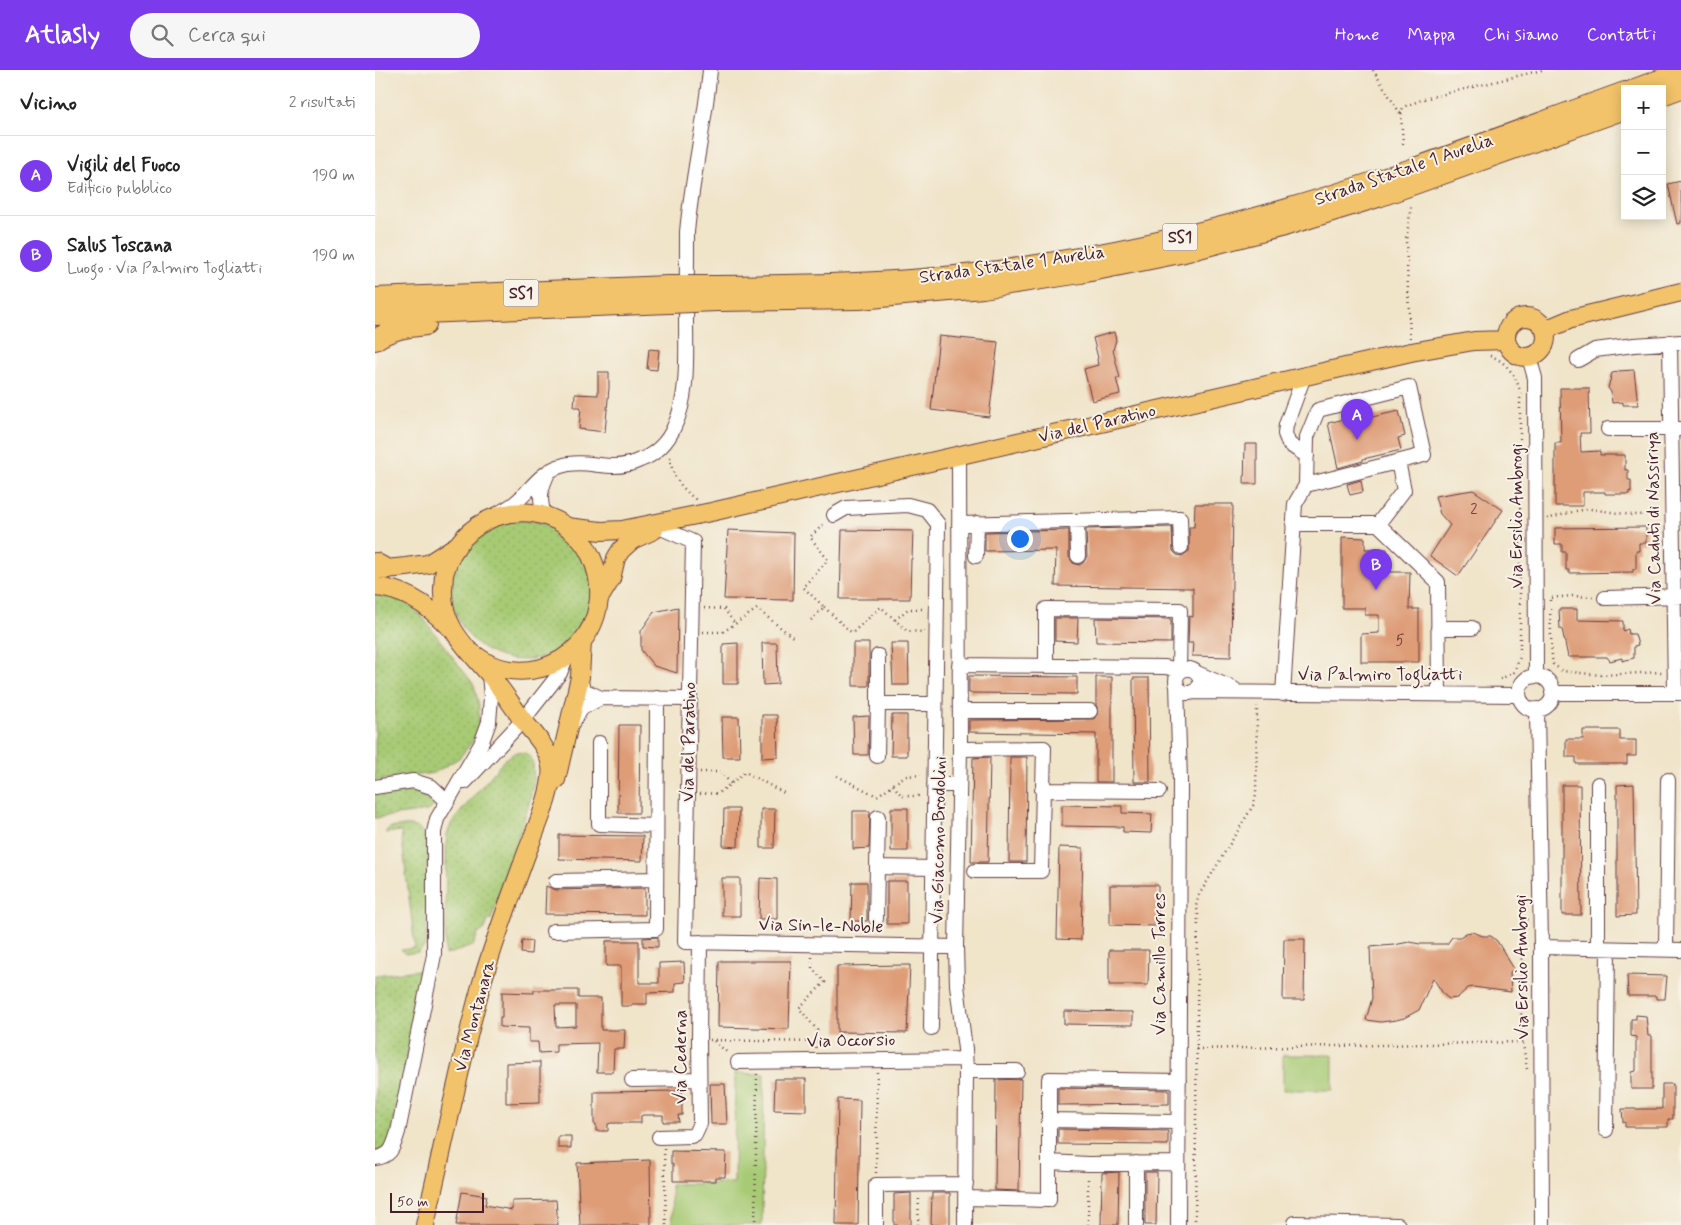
<!DOCTYPE html>
<html lang="it">
<head>
<meta charset="utf-8">
<style>
	body { margin:0; font-family:Mynerve,sans-serif; background:#f6f6f6; color:#222 }
	.controls { position:absolute; right:15px; top:15px; display:grid; overflow:hidden; border-radius:0px; box-shadow:0 2px 12px #0003 }
	.controls button { width:45px; height:45px; display:grid; place-items:center; padding:0; border:0; border-bottom:1px solid #e0e0e0; background:#fff; color:#222; font:25px sans-serif }
	.scale { position:absolute; left:15px; bottom:12px; width:94px; box-sizing:border-box; padding-left:5px; border:2px solid #4a1f2b; border-top:0; font-size:14px; line-height:18px; white-space:nowrap; color:#4a1f2b; -webkit-text-stroke:4px #f7f3e8; paint-order:stroke }
	.you { position:absolute; left:644px; top:468px; width:18px; height:18px; margin:-12px; border:4px solid #fff; border-radius:50%; background:#1a73e8; box-shadow:0 0 0 8px #1a73e833 }
	.badge { display:grid; place-items:center; width:32px; height:32px; border-radius:50%; background:#7c3aed; color:#fff; font-size:16px; font-weight:700 }
	.pin { position:absolute; translate:-50% -41px; filter:drop-shadow(0 1px 2px #0008) }
	.pin::after { content:''; position:absolute; top:26px; width:18px; height:15px; background:inherit; clip-path:polygon(0 0,100% 0,50% 100%) }
	.list { margin:0; padding:0; list-style:none }
	h2 { display:flex; justify-content:space-between; align-items:center; height:65px; margin:0; padding:0 20px; font-size:21px }
	h2 small { font-size:16px; font-weight:400; color:#767676 }
	.list li { display:grid; grid-template-columns:32px 1fr auto; gap:15px; align-items:center; box-sizing:border-box; height:80px; padding:0 20px; border-top:1px solid #e0e0e0 }
	.list b { display:block; font-size:19px; white-space:nowrap }
	.list p { margin:0; font-size:16px; white-space:nowrap; color:#767676 }
	.list em { font-size:16px; font-style:normal; color:#767676 }
	.icon { flex:none; width:28px; height:28px; fill:none; stroke:currentColor; stroke-width:2; stroke-linecap:round; stroke-linejoin:round }
	.map { position:relative; flex:none; width:1306px; height:1155px; overflow:hidden }
	header { display:flex; align-items:center; gap:30px; box-sizing:border-box; height:70px; padding:0 25px; background:#7c3aed; color:#fff }
	header strong { font-size:24px }
	nav { display:flex; gap:28px; margin-inline-start:auto; font-size:18px }
	.search { width:350px; height:45px; background:#f6f6f6; display:flex; align-items:center; gap:12px; box-sizing:border-box; padding:0 18px; border-radius:28px; color:#767676; font-size:19px }
	main { display:flex }
	aside { flex:1; background:#fff }
	.map>svg:first-child { display:block }
</style>
</head>
<body>
<header>
<strong>Atlasly</strong>
<div class="search"><svg class="icon" aria-label="search" viewBox="0 0 24 24"><circle cx="10" cy="10" r="6"/><path d="M15 15l6 6"/></svg>Cerca qui</div>
<nav><a>Home</a><a>Mappa</a><a>Chi siamo</a><a>Contatti</a></nav>
</header>
<main>
<aside>
<h2>Vicino<small>2 risultati</small></h2>
<ul class="list">
<li><span class="badge">A</span><div><b>Vigili del Fuoco</b><p>Edificio pubblico</p></div><em>190 m</em></li>
<li><span class="badge">B</span><div><b>Salus Toscana</b><p>Luogo · Via Palmiro Togliatti</p></div><em>190 m</em></li>
</ul>
</aside>
<div class="map">
<svg width="1306" height="1155" viewBox="0 0 1306 1155">
	<defs>
		<pattern id="grass-dots" width="8" height="8" patternUnits="userSpaceOnUse" patternTransform="scale(1.25)"><rect width="8" height="8" fill="#a7ca74"/><path d="M2 2h.1M6 6h.1" fill="none" stroke="#91ad65" stroke-width="1.8" stroke-linecap="round"/></pattern>
	</defs>
	<rect width="100%" height="100%" fill="#f7f3e8"/>
	<filter id="ink" filterUnits="userSpaceOnUse"><feTurbulence type="fractalNoise" baseFrequency=".02" numOctaves="2"/><feDisplacementMap in="SourceGraphic" scale="10" xChannelSelector="R" yChannelSelector="G"/><feConvolveMatrix kernelMatrix="1 2 1 2 8 2 1 2 1" color-interpolation-filters="sRGB"/></filter>
	<filter id="wash" filterUnits="userSpaceOnUse"><feTurbulence type="fractalNoise" baseFrequency=".0096" numOctaves="4" result="noise"/><feDisplacementMap in="SourceGraphic" scale="20" xChannelSelector="R" yChannelSelector="G"/><feGaussianBlur stdDeviation="1.12" result="paint"/><feColorMatrix in="noise" values="0 0 0 0 0 0 0 0 0 0 0 0 0 0 0 0 0 1.4 0 .05"/><feComposite in="paint" operator="in"/></filter>
	<g filter="url(#wash)">
		<rect width="100%" height="100%" fill="#f0e4c9"/>
		<path fill="url(#grass-dots)" stroke="#787450" d="M77 520a70 70 0 1 1 140 0a70 70 0 1 1-140 0Z
			M0 523 28 531 45 544 99 615 104 635V652L99 670 84 688 59 703 0 711Z
			M141 682 150 683 156 687 158 694 159 710 154 734 116 850H113L110 859 103 864 98 876 70 885 71 776 72 764 77 752 131 688Z
			M27 720 43 723 60 733 58 737 52 741 0 748V724Z
			M29 756C41 755 48 760 53 770L51 875 44 882 30 884 26 880 40 878 26 761 11 763V761L14 758Z
			M44 900 47 902 45 909H49L15 1070 12 1077 0 1083V905Z"/>
		<path fill="#a7ca74" stroke="#787450" d="M908 985H958V1020H908Z
			M360 1003 389 1004 387 1155H297L296 1114 359 1113Z"/>
		<g id="blocks">
			<path fill="#de9c77" fill-rule="evenodd" d="M1306 111V153L1302 154 1293 114Z
				M739 262 741 270 738 280 745 308H741L745 324 717 331 709 299 723 295 722 289 723 288 718 268Z
				M564 266 623 272 614 347 556 340Z
				M274 279 284 280 282 300 272 299Z
				M1259 300 1263 335H1248V332L1237 333 1236 322 1233 318 1237 303 1243 302V301Z
				M223 302H234V318L230 362 204 359 206 337H199L200 324 223 325Z
				M1185 318H1214L1215 363H1205L1206 382 1225 381V385H1250V400H1253V410H1256V422L1254 421V424H1230V422H1208V436H1180V373H1186Z
				M1024 341 1030 366 1023 368 1026 380 988 389V391L963 398 953 353 978 347 979 351Z
				M870 374H882V414H869Z
				M986 410 988 422 975 425 972 414Z
				M1098 420 1128 440 1083 506 1055 486 1075 455 1065 444 1060 426Z
				M820 434H858L856 587 817 586 818 573H813L814 546 818 547V518L680 516 681 480 610 481V462L694 460V487L698 493 704 495 708 493 712 486 711 459 797 457 798 481 802 485 807 486 814 481V457H819Z
				M1271 457V473H1264V481H1261V499H1258V502L1194 503V500H1191V482H1187V474H1180V458Z
				M353 460 419 463 418 530 349 529Z
				M467 460 538 461 537 489H536L535 529H465Z
				M967 467 990 468V479H1012V502H1035L1034 539H1044V592H986V564L1004 563V545H990V538H967Z
				M303 537 302 603 279 596 266 580V561L279 542Z
				M1184 539H1202V550L1248 551V561L1253 559 1254 564H1260L1263 575 1259 576V588L1247 591V588L1235 591 1232 587H1193L1187 559H1185Z
				M680 548H703L702 572 680 571Z
				M720 548 796 549V573L721 572Z
				M363 573V614H348V574Z
				M387 573H402L403 614 388 615Z
				M478 573H494V616H478Z
				M516 573H533L534 615H518Z
				M594 606 702 607V624L594 623Z
				M721 607H737V712H721V664L594 662V650L719 649 724 641 721 635Z
				M758 608H774L775 712H759Z
				M387 645H402L403 687 387 688Z
				M517 645H532V686H516Z
				M494 646 493 685H479L478 647Z
				M347 647H364L365 687H348Z
				M244 655H265L264 743H243Z
				M1208 660H1245V670H1261V686H1252V694H1201V687H1191V669H1208Z
				M615 687 613 792H596L598 688Z
				M635 687H652L651 792H634Z
				M1259 714 1261 845 1242 846V715Z
				M1187 715H1205L1206 845H1187Z
				M687 735 747 736V743L777 744 776 763 748 762V757L687 756Z
				M516 738H533V781H516Z
				M349 739H364L363 777 348 776Z
				M386 739H400L399 778H386Z
				M478 741H495L494 778 478 779Z
				M184 765 268 766 267 791 184 789Z
				M684 777 708 778 706 870 682 869Z
				M347 808H365V846H347Z
				M385 808 402 809V849H384Z
				M512 811H532V854H512Z
				M477 812H492V851H476Z
				M735 815H783V856L735 855Z
				M171 816 181 820 270 818V845L170 844Z
				M1097 862 1108 866H1116L1122 871 1139 899 1135 902 1136 922 1098 917 1093 918 1082 928 1074 929 1069 925 1058 908 1044 940 1029 948 1021 950 1006 952 991 950 997 928 995 877 1019 875 1034 872 1045 874H1072L1077 867H1085L1091 863Z
				M283 867V877L268 876V868Z
				M909 869H930L929 930H908Z
				M147 870 157 871 156 884 146 883Z
				M231 871H264V913H284V893L309 892 310 912 300 913V922L272 923V934H257V936H246V896H231Z
				M734 880H774L773 915H734Z
				M344 891H416L414 959 343 957Z
				M535 895 532 963 462 962V896Z
				M1252 905 1292 906 1290 929H1281V926H1253Z
				M159 920H203V928H226V960H250L249 979H239L238 1002H222L223 973 181 974V982L164 983 163 972H154V958L125 957V947H127V922L159 923ZM180 935H201V956L181 957Z
				M689 941 758 942V955L689 954Z
				M1261 945 1271 946 1273 966H1277V1019H1256V1002L1261 1001V967L1256 966V949H1261Z
				M165 992V1032L131 1033V993Z
				M400 1009H431V1041L399 1040Z
				M646 1009 644 1121 620 1120 621 1010Z
				M335 1014H350L352 1054H336Z
				M1287 1014H1298V1049H1293V1057H1250V1052H1248L1247 1039H1287Z
				M683 1018 794 1020V1034L683 1035Z
				M307 1021V1045H303L304 1052H288V1045H268L266 1046V1053H236L233 1054V1061H221V1054H219V1022Z
				M463 1029 485 1030 483 1155H461Z
				M683 1059 793 1061V1075L683 1074Z
				M183 1066H196V1078H183Z
				M296 1081 351 1082 350 1107H341V1111H298V1094H296Z
				M275 1090 276 1155H205L202 1093Z
				M744 1102 743 1155H726L727 1103Z
				M770 1102H782L781 1155H770Z
				M87 1122 112 1126 110 1135 137 1140V1131L181 1130 183 1155H81Z
				M536 1123V1155H519V1124Z
				M557 1123H575V1155H556Z"/>
		</g>
	</g>
	<g filter="url(#ink)">
		<use href="#blocks" fill-opacity="0" stroke="#633d43" stroke-width="1"/>
		<g fill="none" stroke-linecap="round" stroke-linejoin="round">
			<defs>
				<path id="minor" d="M1295 272 1300 623
					M1154 287 1160 308 1161 606
					M1203 290 1220 280 1259 275 1306 272
					M929 306 911 355 910 364 914 374 932 386
					M1233 359H1306
					M584 386 585 679 581 877 582 915 590 979 591 1001 590 1155
					M124 443C129 440 135 437 140 433 156 420 165 402 186 396 203 390 222 396 239 396 248 396 257 394 265 390 280 385 293 372 299 357 314 327 311 282 311 249 312 220 312 191 312 162 317 107 330 54 335 0
					M459 445 471 438 533 435 552 440 563 454 556 958
					M169 446C164 427 165 419 174 401
					M702 451 703 486
					M584 454 805 448 806 477
					M918 454H1003L1063 512 1064 624
					M1003 454 1029 420 1023 392
					M284 457 318 472 310 872 581 877
					M601 486 602 453
					M1230 528 1306 526
					M1063 558H1097
					M503 586V634H560
					M584 595 790 597 800 599 804 603
					M671 596V539L805 540 804 603
					M801 611a12 12 0 1 1 24 0a12 12 0 1 1-24 0Z
					M822 603 859 619
					M1144 623a17 17 0 1 1 34 0a17 17 0 1 1-34 0Z
					M205 607 208 620 226 628 315 629
					M802 614 805 711 803 1155
					M817 622 1144 625
					M1177 623H1306
					M908 624 920 434 931 415 932 367 943 340 1034 317 1049 385 931 415
					M1162 639 1166 877 1167 1155
					M585 641H715
					M196 655 207 638 226 628
					M224 673V754L281 756
					M585 679 669 678 666 801H600
					M502 686 503 634
					M90 712 148 650 185 603 192 585
					M1223 714V878
					M559 715H584
					M0 717 38 711 57 717 72 731
					M667 720 784 721
					M503 747 502 797 558 798
					M181 811 281 809
					M501 849 502 797
					M178 861 281 859 282 628
					M1166 877 1306 880
					M1291 880 1293 710
					M363 992 590 989
					M591 1001H642
					M257 1010 324 1009
					M674 1050 803 1052
					M1231 1060 1233 879
					M284 1067 316 1066 320 1064 325 1053 324 970 325 872
					M0 1088C17 1086 18 1077 23 1062L59 885V762L62 749 106 674 114 652 116 627 114 604
					M674 1092 713 1094 803 1093
					M591 1128 674 1130V1009L804 1011
					M501 1155V1115L591 1114
					M761 1155V1093
					M920 1155V1153L1023 1155"/>
				<path id="major" d="M1131 267a20 20 0 1 1 40 0a20 20 0 1 1-40 0Z
					M1170 260 1196 249 1306 222
					M192 457 226 461 247 460 336 442 1036 282 1099 271 1131 270
					M0 500 31 497 53 494 81 476
					M0 517C30 519 54 536 74 557
					M225 527 236 509 241 488 246 480 257 470 279 460
					M181 710 205 607 207 571
					M50 1155C59 1115 68 1075 77 1035 87 993 96 950 108 909 120 870 134 831 148 793 156 769 180 720 176 696 173 677 159 664 147 649 136 634 126 618 114 604 91 577 66 556 68 518 69 513 68 506 70 501 85 449 145 425 191 456 202 464 211 475 216 486 247 553 185 621 116 595 108 591 100 585 93 580"/>
				<path id="highway" d="M1260 19 1306 2
					M1287 25 1306 18
					M340 216C430 215 519 214 608 203 710 189 813 168 912 139 1026 106 1138 62 1250 22
					M0 228 293 216
					M342 231 484 229 608 218 706 203 805 183 912 155 1003 127 1250 39
					M0 245 294 233
					M0 270C16 259 32 257 51 255
					M0 493 11 499"/>
			</defs>
			<use href="#minor" stroke="#633d43" stroke-width="16"/>
			<use href="#major" stroke="#633d43" stroke-width="20"/>
			<use href="#highway" stroke="#633d43" stroke-width="22"/>
			<path stroke="#633d43" stroke-width="2.5" stroke-dasharray="1 4" stroke-linecap="butt" d="M998 0 1026 45
				M1028 74 1026 45 1028 37 1049 29 1167 0
				M1035 268 1031 171 1036 137
				M1115 286C1128 289 1141 305 1144 318 1146 323 1145 329 1145 335V587L1139 602 1122 611
				M295 387C297 407 306 417 321 430
				M1172 449 1201 441 1215 439 1257 445 1285 444
				M1175 531V528L1197 526 1219 527
				M449 537 477 563 506 537 532 561 550 562
				M329 538 349 539 360 554
				M1175 539 1177 588 1178 594 1187 601 1225 605 1287 602
				M436 550 449 537 428 517 453 490 435 467 450 453
				M520 550 533 539H549
				M328 562H348L382 539 419 568
				M325 702H346L356 714
				M462 706 502 726 530 706 546 705
				M518 715 527 726H547
				M325 724 344 723 370 702 411 724
				M437 887V898L450 912 424 938 442 960 440 972
				M335 970 440 972 441 979
				M339 971 354 984
				M821 979 1147 972
				M1152 999 1146 962 1147 849H1154
				M289 1079 291 1155
				M501 1103 502 1001
				M380 1155 382 1004
				M543 1155 544 1127
				M713 1155V1107
				M820 1155 823 842 821 836 824 825 879 734 881 724 882 636"/>
			<use href="#minor" stroke="#fff" stroke-width="14"/>
			<use href="#major" stroke="#f2c36a" stroke-width="18"/>
			<use href="#highway" stroke="#f2c36a" stroke-width="20"/>
			<defs>
				<path id="highway-bridge" d="M293 216H340
					M294 233 342 231"/>
			</defs>
			<use href="#highway-bridge" stroke="#633d43" stroke-width="22" stroke-linecap="butt"/>
			<use href="#highway-bridge" stroke="#f2c36a" stroke-width="20"/>
		</g>
	</g>
	<g text-anchor="middle" dominant-baseline="central" stroke-width="4" stroke-linejoin="round" paint-order="stroke">
		<g font-size="15" fill="#6f3e3e">
			<text x="1099" y="440">2</text>
			<text x="1025" y="571">5</text>
		</g>
		<g fill="#f7f3e8" stroke="#7e5f64" stroke-width="1">
			<rect x="787.5" y="153.5" width="35" height="27" rx="4"/>
			<rect x="128.5" y="209.5" width="35" height="27" rx="4"/>
		</g>
		<g font-size="16" font-weight="bold" fill="#4a1f2b">
			<text x="805" y="167">SS1</text>
			<text x="146" y="223">SS1</text>
		</g>
		<g font-size="18" fill="#4a1f2b" stroke="#f7f3e8">
			<text transform="translate(1029 100) rotate(-19)">Strada Statale 1 Aurelia</text>
			<text transform="translate(637 195) rotate(-8)">Strada Statale 1 Aurelia</text>
			<text transform="translate(722 354) rotate(-13)">Via del Paratino</text>
			<text transform="translate(1142 446) rotate(-90)">Via Ersilio Ambrogi</text>
			<text transform="translate(1279 448) rotate(-91)">Via Caduti di Nassiriya</text>
			<text x="1005" y="605">Via Palmiro Togliatti</text>
			<text transform="translate(314 672) rotate(-89)">Via del Paratino</text>
			<text transform="translate(564 770) rotate(-89)">Via Giacomo Brodolini</text>
			<text transform="translate(446 856) rotate(1)">Via Sin-le-Noble</text>
			<text transform="translate(785 894) rotate(-90)">Via Camillo Torres</text>
			<text transform="translate(1147 897) rotate(-91)">Via Ersilio Ambrogi</text>
			<text transform="translate(100 946) rotate(-75)">Via Montanara</text>
			<text transform="translate(476 971) rotate(-1)">Via Occorsio</text>
			<text transform="translate(306 987) rotate(-90)">Via Cederna</text>
		</g>
	</g>
</svg>
<div class="controls">
<button>+</button>
<button>−</button>
<button><svg class="icon" aria-label="layers" viewBox="0 0 24 24"><path d="M12 4l9 5-9 5-9-5zM3 14l9 5 9-5"/></svg></button>
</div>
<div class="scale">50 m</div>
<div class="you"></div>
<div class="pin badge" style="left:982px;top:370px">A</div>
<div class="pin badge" style="left:1001px;top:520px">B</div>
</div>
</main>
</body>
</html>
